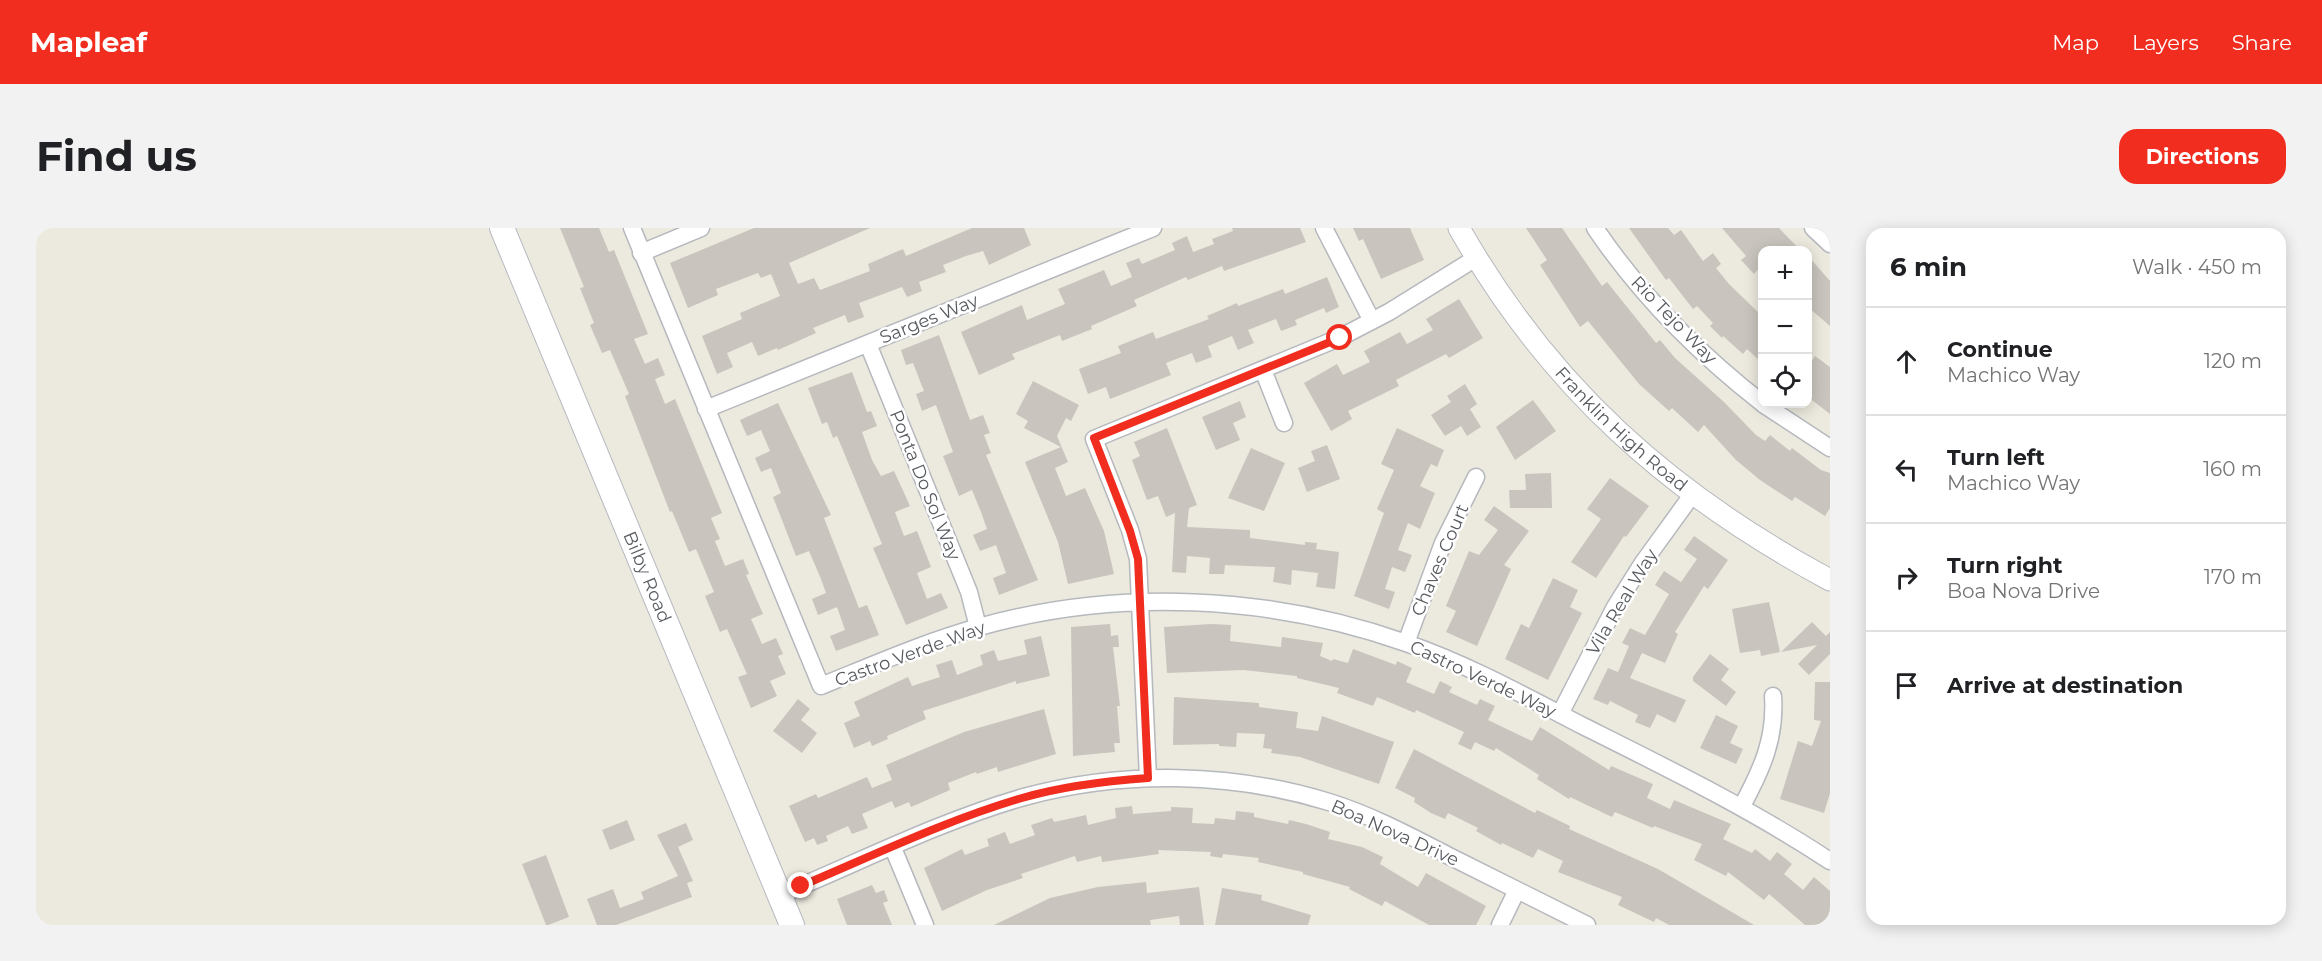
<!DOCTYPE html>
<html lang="en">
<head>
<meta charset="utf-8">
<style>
	body { margin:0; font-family:Montserrat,sans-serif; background:#f2f2f2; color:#202124 }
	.controls { position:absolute; right:18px; top:18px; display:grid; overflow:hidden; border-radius:12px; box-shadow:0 3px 15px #0003 }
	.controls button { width:54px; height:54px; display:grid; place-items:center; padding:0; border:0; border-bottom:2px solid #e0e0e0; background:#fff; color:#202124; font:30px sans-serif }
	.stop { position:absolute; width:18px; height:18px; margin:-14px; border:4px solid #f12d1f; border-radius:50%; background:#fff }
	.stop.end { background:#f12d1f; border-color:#fff; box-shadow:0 2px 6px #0008 }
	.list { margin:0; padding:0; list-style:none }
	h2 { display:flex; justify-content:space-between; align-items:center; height:78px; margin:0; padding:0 24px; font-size:26px }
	h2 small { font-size:20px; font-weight:400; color:#757577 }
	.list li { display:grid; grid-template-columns:39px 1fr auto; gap:18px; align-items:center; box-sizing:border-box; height:108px; padding:0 24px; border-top:2px solid #e0e0e0 }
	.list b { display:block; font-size:22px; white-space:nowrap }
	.list p { margin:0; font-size:20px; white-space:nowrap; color:#757577 }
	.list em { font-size:20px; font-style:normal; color:#757577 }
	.icon { flex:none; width:33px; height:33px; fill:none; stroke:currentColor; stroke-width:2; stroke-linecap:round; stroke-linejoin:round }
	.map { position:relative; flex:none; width:1794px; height:697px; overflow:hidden; border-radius:18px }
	header { display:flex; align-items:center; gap:36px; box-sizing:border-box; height:84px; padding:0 30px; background:#f12d1f; color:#fff }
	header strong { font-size:28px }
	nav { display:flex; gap:33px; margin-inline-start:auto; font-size:21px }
	.intro { display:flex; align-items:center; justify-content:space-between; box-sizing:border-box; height:144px; padding:0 36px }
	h1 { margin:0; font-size:42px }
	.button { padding:15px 27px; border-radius:18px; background:#f12d1f; color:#fff; font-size:21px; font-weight:700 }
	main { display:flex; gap:36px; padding:0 36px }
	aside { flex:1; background:#fff; border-radius:18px; box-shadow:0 3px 15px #0003 }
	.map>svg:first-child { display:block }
</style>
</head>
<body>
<header>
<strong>Mapleaf</strong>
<nav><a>Map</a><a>Layers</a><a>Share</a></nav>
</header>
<div class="intro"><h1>Find us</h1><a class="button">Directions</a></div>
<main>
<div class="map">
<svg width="1794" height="697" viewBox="0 0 1794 697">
	<rect width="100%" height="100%" fill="#ece9de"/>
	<path fill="#c9c5be" d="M524 0H563L573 24 578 22 612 106 598 111 609 136 622 130 629 147 619 151 629 176 639 171 686 285 675 290 684 311 679 313 689 338 707 331 713 346 710 347 727 386 715 391 726 416 740 410 747 426 742 428 750 446 734 453 741 468 715 480 702 449 711 446 691 401 684 404 669 368 678 364 660 321 653 324 636 283 634 284 589 168 593 166 574 122 566 125 554 97 558 95 544 60 548 59Z
		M718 0H834L753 35 762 56 778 50 784 62 834 43 832 36 867 21 870 28 936 0H988L995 17 953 37 947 23 930 28 907 37 910 44 883 54 886 63 871 69 866 59 823 75 828 89 812 95 809 87 777 100 780 105 742 122 741 120 722 128 716 114 691 125 697 139 681 146 666 108 706 91 704 85 744 68 735 46 725 50 722 45 680 61 682 67 652 80 634 35Z
		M1196 0H1264L1270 14 1188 43 1186 38 1152 52 1150 49 1098 72 1101 78 1055 98 1056 101 1026 113 1024 107 976 126 979 131 943 147 925 104 986 77 991 92 1029 76 1022 61 1068 42 1075 58 1096 49 1090 35 1103 30 1106 36 1139 22 1136 15 1151 8 1157 24 1178 16 1176 11 1197 3Z
		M1317 0H1374L1388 32 1345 51 1327 11 1323 13Z
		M1490 0H1526L1566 58 1571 54 1620 115 1624 112 1639 130 1688 174 1720 207 1729 213 1734 207 1754 223 1756 220 1785 242 1794 245V280L1789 288 1759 269 1756 273 1724 252 1700 232 1668 197 1662 204 1636 180 1633 183 1603 156 1552 93 1544 99 1504 37 1511 32Z
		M1593 0H1632L1638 7 1645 2 1667 33 1677 25 1685 36 1680 40 1693 56 1726 88V135L1711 121 1707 126 1687 108 1686 110 1674 98 1677 95 1661 78 1657 81 1633 50 1630 52Z
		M1686 0H1743L1764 22H1726V37L1718 46 1705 32 1710 28Z
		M1772 28 1794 53V98L1772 79Z
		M1291 49 1303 79 1290 85 1288 80 1259 92 1261 97 1245 103 1240 91 1212 102 1218 115 1202 122 1196 108 1172 118 1176 129 1160 135 1156 125 1130 135 1135 147 1074 171 1070 159 1052 166 1043 141 1085 125 1082 118 1117 104 1120 111 1173 91 1171 88 1201 75 1202 78 1247 61 1249 66Z
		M1423 71 1447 110 1413 130 1410 126 1360 152 1363 158 1312 183 1316 191 1295 203 1268 155 1301 136 1307 147 1334 134 1328 123 1364 104 1371 116 1397 102 1390 91Z
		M903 107 934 192 947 187 954 205 948 207 955 225 950 227 1002 352 963 367 957 350 970 345 960 317 944 323 937 307 951 301 945 284 936 262 923 268 907 228 917 224 900 177 886 183 880 166 888 163 877 135 870 137 865 122Z
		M1779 128 1794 139V186L1772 169V139Z
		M816 144 831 184 835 183 841 198 826 204 836 232 845 248 858 243 874 278 859 284 868 308 881 303 895 339 881 345 891 371 905 365 912 380 870 397 837 320 846 316 801 208 797 210 791 194 786 196 772 160Z
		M997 153 1043 177 1035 193 1030 190 1021 208 1032 234 1019 240 1030 268 1049 260 1068 303 1078 346 1032 356 1022 314 989 234 1025 219 988 200 992 193 980 186Z
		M1429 156 1441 176 1434 181 1445 199 1431 208 1425 198 1409 208 1395 187 1415 174 1411 168Z
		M1497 172 1520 203 1479 232 1460 199Z
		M1204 173 1210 189 1197 195 1204 212 1180 222 1166 189Z
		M742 175 795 287 788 290 823 380 831 377 843 407 800 423 794 408 809 402 801 379 782 387 776 371 790 365 785 351 773 323 760 328 737 269 745 265 735 240 725 244 719 230 734 223 725 202 711 208 704 192Z
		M1131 200 1161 277 1153 280 1151 299 1214 302V310L1269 317V314L1281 315 1280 321 1303 324 1299 361 1280 359 1282 345 1256 342 1255 357 1237 354 1239 339 1189 337 1188 346H1173L1174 330 1151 328 1150 345 1136 344 1139 285 1130 289 1122 268 1111 272 1096 232 1104 228 1098 214Z
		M1361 200 1408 222 1401 239 1395 236 1384 258 1399 265 1384 301 1372 295 1362 322 1376 327 1369 344 1356 339 1349 361 1359 364 1353 381 1318 368 1348 285 1341 281 1358 242 1345 236Z
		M1291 217 1304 251 1271 264 1262 240 1279 233 1275 223Z
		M1215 220 1249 235 1228 283 1192 270Z
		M1515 245 1516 280H1474L1473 262H1490L1489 246Z
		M1574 250 1613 278 1590 309 1588 308 1560 350 1535 334 1565 291 1551 281Z
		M1458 278 1493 303 1468 337 1475 341 1441 418 1410 404 1420 383 1410 378 1433 323 1443 327 1462 302 1448 292Z
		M1658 308 1692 332 1672 361 1668 358 1639 404 1642 406 1629 435 1606 425 1594 450 1650 472 1639 495 1621 486 1614 500 1599 494 1602 487 1574 473 1572 477 1557 471 1572 440 1582 444 1593 418 1586 415 1594 400 1609 407 1633 366 1619 357 1628 343 1645 354 1661 331 1648 322Z
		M1517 350 1542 362 1534 379 1546 385 1512 452 1469 431 1485 396 1493 400Z
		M1733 374 1744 424 1725 428 1724 422 1704 425 1696 381Z
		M1776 394 1790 408 1794 404V426L1773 447 1762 436 1781 417 1745 424Z
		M1074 396 1075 408 1082 407 1083 419H1077L1084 478H1081L1084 515H1078L1079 524 1037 528 1035 399Z
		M1175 396 1195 397 1194 413 1245 419 1246 409 1287 415 1284 428 1296 433 1297 431 1312 435 1317 421 1360 437 1361 433 1376 440 1370 454 1398 466 1404 453 1416 459 1413 464 1441 477 1444 471 1459 478 1452 492 1496 513 1504 499 1573 542 1575 538 1617 556 1611 570 1634 581 1638 572 1695 596 1687 611 1716 625 1719 621 1734 633 1741 624 1756 636 1748 646 1767 662 1778 649 1794 663V697H1769L1733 666 1728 672 1692 644 1690 648 1658 632 1666 616 1618 598 1617 600 1579 584 1576 589 1534 569 1533 571 1501 551 1503 547 1460 520 1458 523 1439 514 1435 522 1422 516 1428 504 1380 482 1379 485 1341 469 1337 478 1301 465 1303 460 1261 450V448L1208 442 1131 445 1128 399Z
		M1005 408 1014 448 980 456V453L887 483 890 491 851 508 852 511 836 518 834 513 818 520 808 495 824 488 818 474 872 449 876 458 904 449 900 437 916 432 921 447 947 437 944 427 958 422 962 433 991 426 988 412Z
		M1674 426 1693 441 1685 452 1700 464 1690 478 1657 453V449Z
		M1779 454H1794V565L1788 585 1744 571 1762 513 1776 518 1785 493 1778 492Z
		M1138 469 1223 475V479L1262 484 1260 500 1282 503 1286 488 1358 514 1343 556 1264 529 1235 525 1236 521 1227 520 1229 506 1201 505 1200 519 1183 518V516L1137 517Z
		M762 471 774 481 765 492 781 505 766 525 737 503Z
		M1008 481 1020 526 962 544 961 539 941 546 940 544 912 555 914 562 875 579 873 574 859 580 856 573 826 586 832 600 816 606 812 598 790 608 792 613 781 617 778 610 769 614 753 578 780 566 782 570 831 549 836 560 856 552 850 537 928 504Z
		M1680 487 1702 498 1694 515 1707 521 1700 536 1664 520Z
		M1378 521 1499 585 1501 582 1534 598 1533 601 1622 641 1718 697H1633L1620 690 1618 694 1582 677 1586 669 1522 644 1527 633 1502 621 1497 630 1466 615 1465 617 1440 603 1442 600 1412 585 1409 591 1395 585 1378 574 1379 570 1359 560Z
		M1096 578 1097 586 1135 583V579L1157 580 1156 595 1178 596 1179 590 1199 592 1200 583 1218 585V589L1252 596 1253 592 1270 596 1294 604 1292 611 1326 619 1347 629 1344 636 1382 659 1390 645 1450 678 1440 697H1393L1349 673 1346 678 1313 661 1314 659 1267 646V644L1222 634 1223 630 1187 626 1186 630 1174 628 1175 624 1122 622 1123 626 1066 634 1065 628 1041 634 1039 628 985 646 987 650 951 662 906 683 888 640 926 621 929 627 953 618 951 611 969 604 974 616 999 607 995 597 1016 590 1018 594 1050 587 1052 597 1080 590 1079 580Z
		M591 592 599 612 574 622 566 602Z
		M650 595 657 612 642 619 657 653 651 655 656 669 580 697H561L551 671 577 661 584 680 608 671 605 664 642 648 621 607Z
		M510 627 533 689 512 697H510L486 636Z
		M1110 654 1111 665 1163 659 1168 697H1144L1143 688 1114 692 1115 697H958L1014 670 1062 659Z
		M836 657 840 665 848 662 852 673 847 675 856 697H811L801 671Z
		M1186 660 1226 667 1225 672 1275 687 1272 697H1179Z"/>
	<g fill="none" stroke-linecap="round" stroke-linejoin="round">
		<defs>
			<path id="minor" d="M596 0 785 458C837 437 889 414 943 399 1082 360 1234 367 1370 415 1431 436 1489 468 1547 498 1631 540 1715 581 1794 633
				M1288 0 1336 93
				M1559 0C1605 68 1662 125 1726 175
				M1777 0 1794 16
				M605 25 665 0
				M832 116 933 364 942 399
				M1227 142 1248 195
				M1727 176 1794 220
				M670 181 1117 0
				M1370 415 1407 315 1440 249
				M1524 486 1579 379 1606 336 1656 267
				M1112 550 1102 331 1094 302 1058 211 1303 110 1353 84 1440 30
				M1706 578C1726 541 1740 510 1737 468
				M857 620 889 697
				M744 667C824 634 904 593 988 569 1088 542 1195 544 1293 574 1335 587 1374 608 1413 628 1459 651 1505 674 1551 697
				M1464 697 1481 662"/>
			<g id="tertiary">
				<path id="s1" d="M1423 0C1513 159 1634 266 1794 352"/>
			</g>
			<g id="secondary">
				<path id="s2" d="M466 0 756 697"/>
			</g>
		</defs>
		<use href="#minor" stroke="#b5b8bd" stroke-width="19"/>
		<use href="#tertiary" stroke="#b5b8bd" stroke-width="23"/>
		<use href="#secondary" stroke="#b5b9bf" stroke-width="26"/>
		<use href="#minor" stroke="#fff" stroke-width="16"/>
		<use href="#tertiary" stroke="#fff" stroke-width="21"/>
		<use href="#secondary" stroke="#fff" stroke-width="24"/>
	</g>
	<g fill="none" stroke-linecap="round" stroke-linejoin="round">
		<path stroke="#f12d1f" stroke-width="8" d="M765 658C838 627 911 592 986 570 1027 558 1070 553 1112 550L1102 331 1094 303 1058 210 1304 110"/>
	</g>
	<g text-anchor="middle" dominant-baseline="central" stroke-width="5" stroke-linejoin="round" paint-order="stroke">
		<g font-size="18" fill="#585c61" stroke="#fff">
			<text transform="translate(893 91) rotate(-22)">Sarges Way</text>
			<text transform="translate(1638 92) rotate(46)">Rio Tejo Way</text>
			<text stroke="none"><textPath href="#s1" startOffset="260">Franklin High Road</textPath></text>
			<text transform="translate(889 257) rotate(68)">Ponta Do Sol Way</text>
			<text transform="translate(1404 332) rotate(-67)">Chaves Court</text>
			<text stroke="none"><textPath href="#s2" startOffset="378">Bilby Road</textPath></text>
			<text transform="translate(1586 374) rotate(-59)">Vila Real Way</text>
			<text transform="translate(874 426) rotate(-20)">Castro Verde Way</text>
			<text transform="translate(1447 451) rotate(25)">Castro Verde Way</text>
			<text transform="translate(1359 605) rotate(24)">Boa Nova Drive</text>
		</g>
	</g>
</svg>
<div class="controls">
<button>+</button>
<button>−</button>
<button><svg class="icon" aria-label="locate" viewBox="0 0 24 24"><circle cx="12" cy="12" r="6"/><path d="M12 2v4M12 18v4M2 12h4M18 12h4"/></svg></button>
</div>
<div class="stop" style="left:1304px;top:110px"></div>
<div class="stop end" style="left:765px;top:658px"></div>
</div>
<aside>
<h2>6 min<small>Walk · 450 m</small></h2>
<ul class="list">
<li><svg class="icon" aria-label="ahead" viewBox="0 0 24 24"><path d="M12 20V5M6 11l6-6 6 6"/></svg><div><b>Continue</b><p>Machico Way</p></div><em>120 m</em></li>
<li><svg class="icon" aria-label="left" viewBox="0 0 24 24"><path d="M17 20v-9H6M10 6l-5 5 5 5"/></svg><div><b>Turn left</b><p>Machico Way</p></div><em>160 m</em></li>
<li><svg class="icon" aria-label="right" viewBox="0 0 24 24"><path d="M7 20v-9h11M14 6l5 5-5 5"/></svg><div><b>Turn right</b><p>Boa Nova Drive</p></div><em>170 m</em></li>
<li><svg class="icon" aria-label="arrive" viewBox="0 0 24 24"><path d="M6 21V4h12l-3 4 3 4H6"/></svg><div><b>Arrive at destination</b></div></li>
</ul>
</aside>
</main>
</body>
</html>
